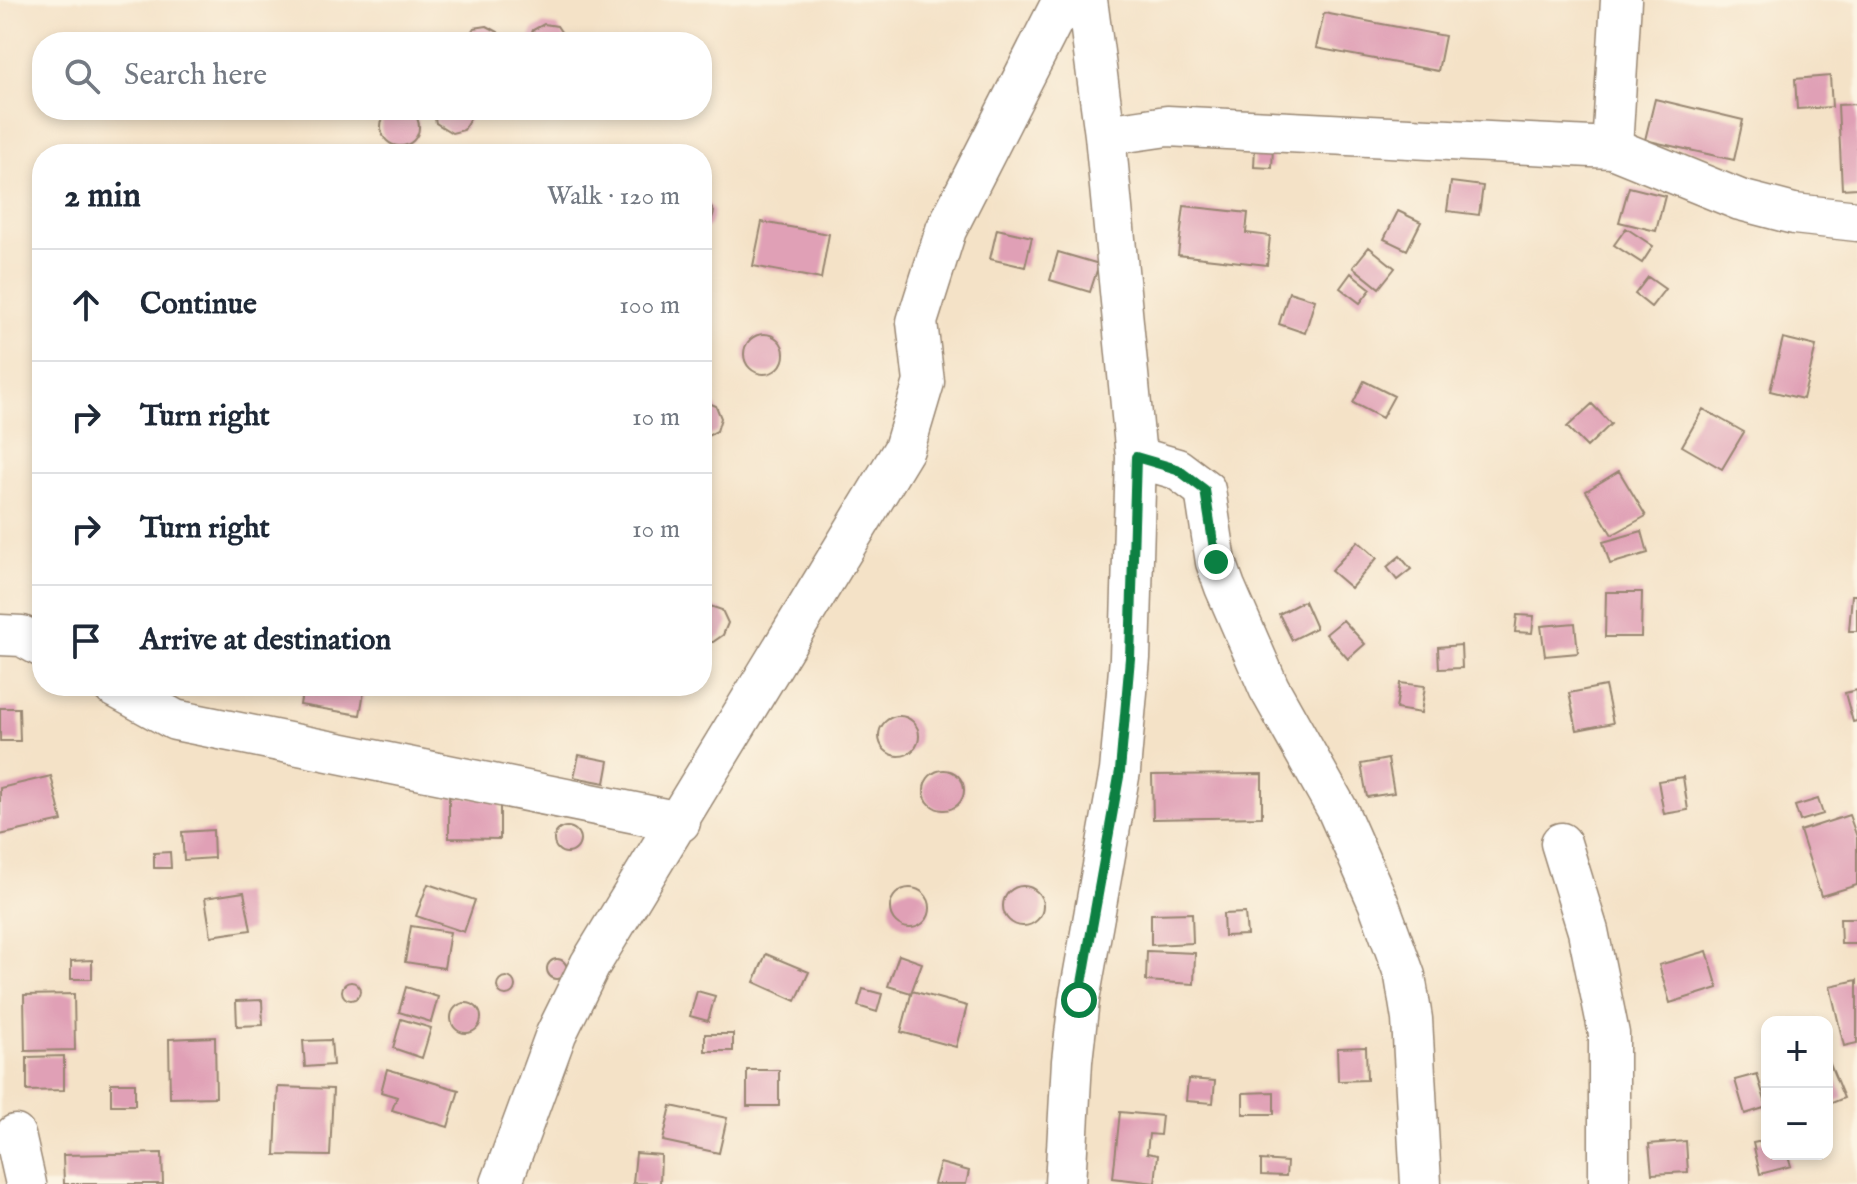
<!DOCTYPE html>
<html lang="en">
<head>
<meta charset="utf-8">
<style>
	body { margin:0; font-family:"IM FELL English",serif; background:#f2f2f3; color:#1f2937 }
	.controls { position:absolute; right:24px; bottom:24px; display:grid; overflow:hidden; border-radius:16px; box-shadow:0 4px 12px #0003 }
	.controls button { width:72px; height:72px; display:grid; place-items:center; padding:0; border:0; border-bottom:2px solid #e0e1e3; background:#fff; color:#1f2937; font:40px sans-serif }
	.stop { position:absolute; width:24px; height:24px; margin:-18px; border:6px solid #0b8043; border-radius:50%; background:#fff }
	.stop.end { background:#0b8043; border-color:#fff; box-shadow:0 2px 8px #0008 }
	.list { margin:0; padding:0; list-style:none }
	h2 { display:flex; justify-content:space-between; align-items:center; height:104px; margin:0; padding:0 32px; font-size:34px }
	h2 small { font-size:26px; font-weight:400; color:#747a83 }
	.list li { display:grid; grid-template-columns:52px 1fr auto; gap:24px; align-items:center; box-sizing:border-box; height:112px; padding:0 32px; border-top:2px solid #e0e1e3 }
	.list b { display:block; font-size:30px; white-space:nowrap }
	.list em { font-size:26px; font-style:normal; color:#747a83 }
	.icon { flex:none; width:44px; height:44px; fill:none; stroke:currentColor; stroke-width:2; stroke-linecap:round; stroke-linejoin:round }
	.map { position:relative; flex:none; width:1857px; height:1184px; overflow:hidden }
	.search { position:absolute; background:#fff; box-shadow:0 4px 12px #0003; left:32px; top:32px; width:680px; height:88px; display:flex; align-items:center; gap:20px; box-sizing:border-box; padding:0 28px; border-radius:32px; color:#747a83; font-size:30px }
	.panel { position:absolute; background:#fff; box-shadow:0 4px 12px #0003; left:32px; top:144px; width:680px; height:552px; border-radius:32px }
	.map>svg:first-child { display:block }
</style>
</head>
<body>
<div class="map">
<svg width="1857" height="1184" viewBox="0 0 1857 1184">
	<rect width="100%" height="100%" fill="#fcf5e5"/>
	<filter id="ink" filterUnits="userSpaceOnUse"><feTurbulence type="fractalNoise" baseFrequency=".0125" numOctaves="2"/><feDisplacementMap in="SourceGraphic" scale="16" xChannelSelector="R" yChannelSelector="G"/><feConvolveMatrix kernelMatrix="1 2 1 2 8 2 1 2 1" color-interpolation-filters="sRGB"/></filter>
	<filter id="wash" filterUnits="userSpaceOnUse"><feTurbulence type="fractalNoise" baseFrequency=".006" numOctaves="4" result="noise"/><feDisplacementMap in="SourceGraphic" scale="32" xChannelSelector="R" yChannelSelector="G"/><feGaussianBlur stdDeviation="1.8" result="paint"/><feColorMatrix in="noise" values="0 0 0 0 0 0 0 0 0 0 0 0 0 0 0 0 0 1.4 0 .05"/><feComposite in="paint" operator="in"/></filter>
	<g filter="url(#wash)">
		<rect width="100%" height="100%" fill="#f4e2c7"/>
		<g id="blocks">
			<path fill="#e0a0b6" d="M1324 13 1445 36 1438 71 1316 48Z
				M544 24 557 26 568 42H528L533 30Z
				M487 26 498 32 503 42H464L474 28Z
				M1830 76 1832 107 1797 109 1795 79Z
				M1655 99 1743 120 1734 160 1645 140Z
				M1857 104V188L1842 189 1838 105Z
				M381 127a19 19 0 1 1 38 0a19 19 0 1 1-38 0Z
				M433 110H473V112L464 130 452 133 436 123Z
				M1255 147 1273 148 1272 168 1254 167Z
				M1451 182 1483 186 1479 215 1447 211Z
				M1629 187 1665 196 1656 231 1619 222Z
				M702 194 714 212 710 225 702 231Z
				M1184 206 1248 213 1246 233 1270 236 1267 265 1178 255Z
				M1398 211 1421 222 1407 250 1384 239Z
				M762 222 829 234 821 279 753 266Z
				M1626 228 1653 246 1642 263 1614 245Z
				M997 229 1032 237 1025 267 990 259Z
				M1369 247 1395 268 1379 288 1353 267Z
				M1058 252 1099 264 1090 292 1050 280Z
				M1351 273 1371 289 1360 303 1340 288Z
				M1648 277 1665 289 1651 307 1635 294Z
				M1289 292 1315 300 1305 333 1279 324Z
				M744 354a20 20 0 1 1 40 0a20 20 0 1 1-40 0Z
				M1783 338 1816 346 1803 399 1770 391Z
				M1364 381 1394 396 1382 418 1353 403Z
				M702 400 716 406 721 418 717 431 702 439Z
				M1592 404 1611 424 1587 447 1567 427Z
				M1703 409 1744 432 1722 469 1682 446Z
				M1619 471 1646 516 1612 535 1586 491Z
				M1642 531 1648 553 1610 564 1603 542Z
				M1358 541 1377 558 1351 588 1331 571Z
				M1400 556 1411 569 1397 580 1387 567Z
				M1606 592H1642L1641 637H1605Z
				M1852 595H1857V631H1849Z
				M1304 601 1316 628 1292 640 1279 614Z
				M704 604 722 610 728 623 723 635 713 642H702Z
				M1517 615 1534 616 1532 633 1515 632Z
				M1343 620 1365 644 1348 659 1326 634Z
				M1575 623 1578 653 1545 656 1541 626Z
				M1461 645 1462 668 1439 669 1438 647Z
				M1400 683 1425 686 1421 713 1396 709Z
				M303 686H365L360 715 300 705Z
				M1605 686 1613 723 1577 730 1569 693Z
				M1857 690V721L1853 722 1845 693Z
				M0 708H19L20 741H0Z
				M879 736a20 20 0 1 1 40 0a20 20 0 1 1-40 0Z
				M579 755 609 761 605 783 574 777Z
				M1388 759 1394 793 1367 797 1361 764Z
				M924 790a20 20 0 1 1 40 0a20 20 0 1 1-40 0Z
				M1262 774V817L1153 819 1152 775Z
				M51 776 62 821 0 835V788Z
				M1683 777 1688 810 1664 814 1658 781Z
				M449 797 500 799V839L449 838Z
				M1818 799 1823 814 1800 821 1795 806Z
				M1849 815 1857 837V885L1821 896 1800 831Z
				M554 840a13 13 0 1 1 26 0a13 13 0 1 1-26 0Z
				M213 830 214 858 184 860 182 832Z
				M170 852 171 868H154V853Z
				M428 884 475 900 464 932 416 916Z
				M1003 906a20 20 0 1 1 40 0a20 20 0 1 1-40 0Z
				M890 908a20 20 0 1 1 40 0a20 20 0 1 1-40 0Z
				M244 892 251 930 211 936 205 898Z
				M1192 913 1193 943 1151 945V914Z
				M1245 913 1247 935 1224 936 1223 914Z
				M1840 918H1857V944H1841Z
				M411 926 450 932 444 968 405 962Z
				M1147 951 1195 953 1194 984 1146 981Z
				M1707 951 1718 988 1670 1003 1659 965Z
				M766 954 809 972 796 1001 754 982Z
				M899 955 922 963 911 993 888 986Z
				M547 969a10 10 0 1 1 20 0a10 10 0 1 1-20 0Z
				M92 960V979H71V961Z
				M497 986a9 9 0 1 1 18 0a9 9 0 1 1-18 0Z
				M1857 980V1043L1844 1046 1830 986Z
				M342 991a9 9 0 1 1 18 0a9 9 0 1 1-18 0Z
				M406 987 438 997 431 1022 399 1012Z
				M863 989 882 994 877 1012 858 1006Z
				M697 991 715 996 708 1021 690 1016Z
				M912 991 967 1006 956 1047 901 1032Z
				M74 994 75 1050 25 1051 24 995Z
				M262 1000 263 1025 237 1026 236 1001Z
				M451 1018a15 15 0 1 1 30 0a15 15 0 1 1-30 0Z
				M401 1019 431 1028 422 1058 393 1048Z
				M705 1034H733V1051H705Z
				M215 1037 216 1097 170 1098 169 1039Z
				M331 1040 333 1065 305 1067 303 1041Z
				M1366 1047 1367 1080 1338 1081 1337 1048Z
				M64 1056V1090L27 1091V1057Z
				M1827 1057 1844 1098 1827 1105Z
				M387 1069 459 1090 448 1127 392 1110 397 1097 381 1092Z
				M747 1070H779V1106H747Z
				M1757 1074 1767 1107 1745 1114 1735 1080Z
				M1188 1079 1215 1081 1213 1103 1186 1101Z
				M111 1083H135V1105H111Z
				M278 1087 333 1089 330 1156 275 1155Z
				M1274 1092V1114H1243V1093Z
				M671 1106 727 1118 719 1153 663 1141Z
				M1120 1112 1162 1116 1160 1135 1149 1134 1147 1153 1158 1155 1155 1183 1113 1178Z
				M1767 1140V1154H1787L1791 1166 1760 1174 1753 1143Z
				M1686 1141 1688 1172 1652 1174 1649 1144Z
				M162 1153 163 1184H64L63 1155Z
				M636 1153 661 1155 660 1184 633 1183Z
				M1261 1160 1287 1162 1286 1176 1261 1175Z
				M940 1163 969 1171 966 1184H934Z"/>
		</g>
	</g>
	<g filter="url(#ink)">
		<use href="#blocks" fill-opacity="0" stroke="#988672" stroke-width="2"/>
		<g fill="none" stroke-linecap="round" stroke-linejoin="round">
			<defs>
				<path id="minor" d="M1105 135 1167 126 1612 148 1740 200 1794 214 1857 221
					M1612 148 1621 0
					M1136 457 1177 469 1205 490 1216 562 1225 587 1269 688 1337 809 1378 902 1405 976 1412 1019 1421 1184
					M0 635 22 636 42 647
					M113 686 175 720 680 822
					M1561 843 1588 931 1609 1034V1184
					M15 1135 26 1184
					M501 1184 556 1034 590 965 904 449 924 382 917 322 946 230 1063 0
					M1065 1184 1072 1061 1079 1000 1120 771 1130 658 1136 457 1105 135 1087 0"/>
			</defs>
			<use href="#minor" stroke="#988672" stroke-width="43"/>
			<use href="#minor" stroke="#fff" stroke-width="40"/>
		</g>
	</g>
	<g fill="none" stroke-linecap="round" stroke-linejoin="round" filter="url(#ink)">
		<path stroke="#0b8043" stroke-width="10" d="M1079 1000 1120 771 1130 658 1136 457 1177 469 1205 490 1216 562"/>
	</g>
</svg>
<div class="controls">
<button>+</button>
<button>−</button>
</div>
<div class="stop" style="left:1079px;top:1000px"></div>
<div class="stop end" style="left:1216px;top:562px"></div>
<div class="search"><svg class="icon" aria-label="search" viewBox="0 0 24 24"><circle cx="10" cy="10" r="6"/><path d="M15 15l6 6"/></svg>Search here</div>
<section class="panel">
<h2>2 min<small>Walk · 120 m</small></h2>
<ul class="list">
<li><svg class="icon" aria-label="ahead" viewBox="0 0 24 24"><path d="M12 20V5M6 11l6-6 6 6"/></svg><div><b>Continue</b></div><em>100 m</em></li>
<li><svg class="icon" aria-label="right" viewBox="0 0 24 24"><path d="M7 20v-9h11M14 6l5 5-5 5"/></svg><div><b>Turn right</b></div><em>10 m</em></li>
<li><svg class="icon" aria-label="right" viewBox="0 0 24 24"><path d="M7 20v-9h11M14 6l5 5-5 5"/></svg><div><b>Turn right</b></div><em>10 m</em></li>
<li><svg class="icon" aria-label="arrive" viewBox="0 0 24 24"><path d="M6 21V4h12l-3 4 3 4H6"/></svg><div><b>Arrive at destination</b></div></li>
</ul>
</section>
</div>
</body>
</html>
